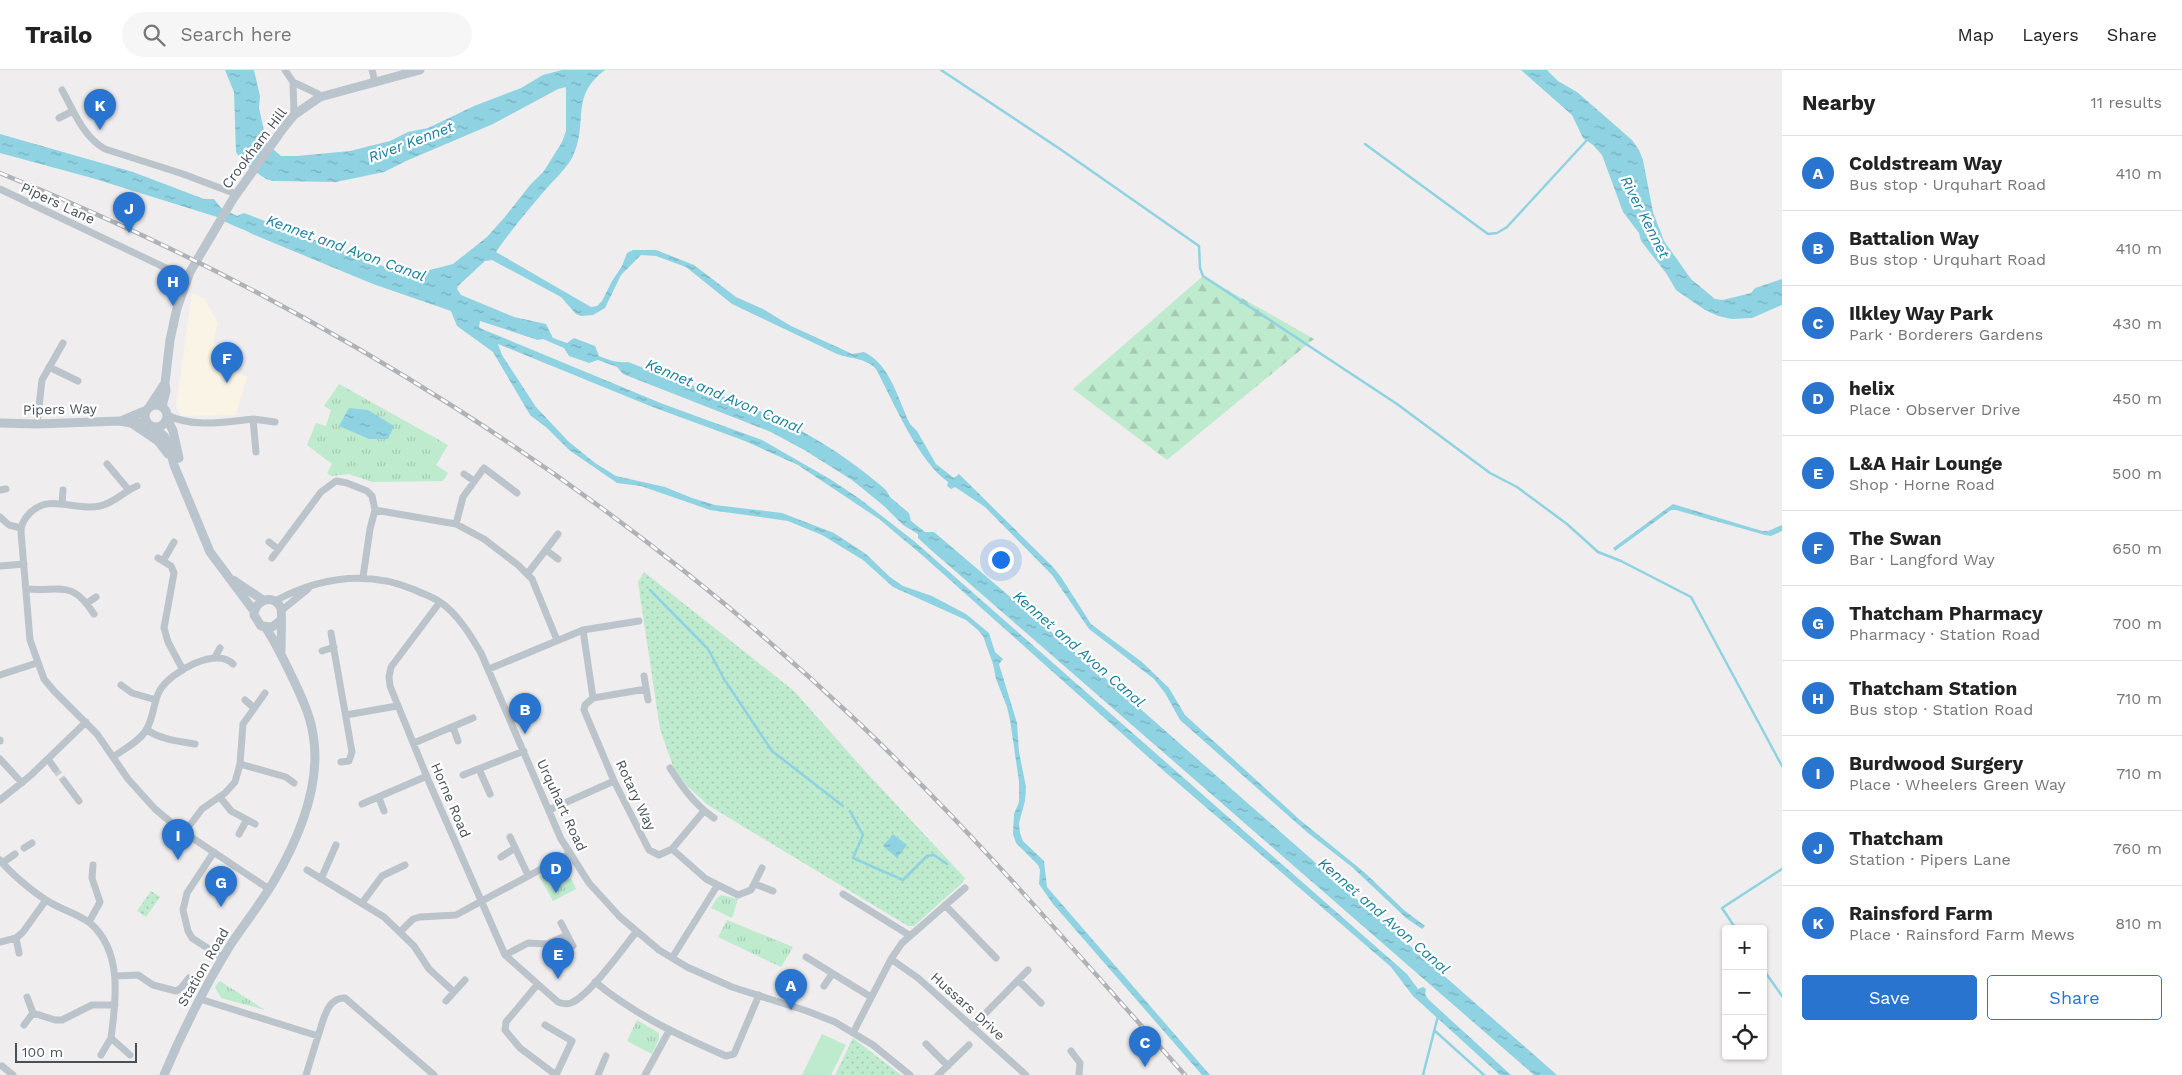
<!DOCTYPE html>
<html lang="en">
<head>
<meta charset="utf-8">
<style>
	body { margin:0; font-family:"Work Sans",sans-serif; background:#f6f6f6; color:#222 }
	.controls { position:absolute; right:15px; bottom:15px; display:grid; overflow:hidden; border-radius:5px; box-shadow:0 1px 4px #0004 }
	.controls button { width:45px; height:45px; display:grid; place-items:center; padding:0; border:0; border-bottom:1px solid #e0e0e0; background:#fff; color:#222; font:25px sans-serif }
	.scale { position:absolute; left:15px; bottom:12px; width:122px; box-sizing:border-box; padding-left:5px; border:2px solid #475058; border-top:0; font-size:14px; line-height:18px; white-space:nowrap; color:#475058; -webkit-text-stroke:4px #fff; paint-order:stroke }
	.you { position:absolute; left:1000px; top:489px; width:18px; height:18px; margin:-12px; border:4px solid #fff; border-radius:50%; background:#1a73e8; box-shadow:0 0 0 8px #1a73e833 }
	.badge { display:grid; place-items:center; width:32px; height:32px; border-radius:50%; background:#2874ce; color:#fff; font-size:16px; font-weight:700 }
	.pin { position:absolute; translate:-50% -41px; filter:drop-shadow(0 1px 2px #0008) }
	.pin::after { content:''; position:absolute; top:26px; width:18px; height:15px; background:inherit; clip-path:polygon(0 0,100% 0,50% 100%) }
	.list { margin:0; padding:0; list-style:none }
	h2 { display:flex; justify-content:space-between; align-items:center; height:65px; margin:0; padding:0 20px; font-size:21px }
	h2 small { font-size:16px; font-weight:400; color:#767676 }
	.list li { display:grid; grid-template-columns:32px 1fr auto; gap:15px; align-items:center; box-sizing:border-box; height:75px; padding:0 20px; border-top:1px solid #e0e0e0 }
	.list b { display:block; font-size:19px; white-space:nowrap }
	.list p { margin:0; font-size:16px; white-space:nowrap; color:#767676 }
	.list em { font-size:16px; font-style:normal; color:#767676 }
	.actions { display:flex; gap:10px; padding:15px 20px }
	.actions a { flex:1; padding:11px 0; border:1px solid #2874ce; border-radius:5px; text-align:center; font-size:18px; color:#2874ce }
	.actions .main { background:#2874ce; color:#fff }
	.icon { flex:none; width:28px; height:28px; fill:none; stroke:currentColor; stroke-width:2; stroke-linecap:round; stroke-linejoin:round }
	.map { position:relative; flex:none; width:1782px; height:1005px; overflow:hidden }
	header { display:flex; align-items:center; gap:30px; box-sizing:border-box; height:70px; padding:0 25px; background:#fff; border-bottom:1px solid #e0e0e0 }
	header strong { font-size:24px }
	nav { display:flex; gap:28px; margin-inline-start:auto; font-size:18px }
	.search { width:350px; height:45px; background:#f6f6f6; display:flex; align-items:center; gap:12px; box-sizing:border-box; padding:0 18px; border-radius:28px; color:#767676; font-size:19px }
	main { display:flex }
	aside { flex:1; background:#fff }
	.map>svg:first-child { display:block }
</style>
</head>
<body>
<header>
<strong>Trailo</strong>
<div class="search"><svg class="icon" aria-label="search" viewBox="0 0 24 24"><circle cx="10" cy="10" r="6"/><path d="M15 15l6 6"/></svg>Search here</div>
<nav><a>Map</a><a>Layers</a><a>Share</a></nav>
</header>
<main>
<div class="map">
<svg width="1782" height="1005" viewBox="0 0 1782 1005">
	<defs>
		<pattern id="grass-tufts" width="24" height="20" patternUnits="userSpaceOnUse" patternTransform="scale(1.25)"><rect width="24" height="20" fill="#beeace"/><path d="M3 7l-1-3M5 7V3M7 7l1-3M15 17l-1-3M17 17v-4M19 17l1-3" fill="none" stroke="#a5cab3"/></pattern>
		<pattern id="forest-firs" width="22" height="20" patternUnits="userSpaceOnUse" patternTransform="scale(1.25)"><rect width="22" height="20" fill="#beeace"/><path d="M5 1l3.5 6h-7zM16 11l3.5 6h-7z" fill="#a5cab3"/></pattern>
		<pattern id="park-dots" width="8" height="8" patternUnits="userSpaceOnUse" patternTransform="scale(1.25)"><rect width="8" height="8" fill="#beeace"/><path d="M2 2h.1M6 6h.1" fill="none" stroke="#a5cab3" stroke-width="1.8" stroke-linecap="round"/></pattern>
		<pattern id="water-ripples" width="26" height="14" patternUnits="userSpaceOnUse" patternTransform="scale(1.25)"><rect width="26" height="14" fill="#8fd3e3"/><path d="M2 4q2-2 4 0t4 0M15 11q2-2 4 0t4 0" fill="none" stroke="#77aebb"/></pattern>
	</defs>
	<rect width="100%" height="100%" fill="#efeded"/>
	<path fill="#faf4e6" d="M192 223 205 229 218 253 213 272 244 284 237 302 247 307 236 345 181 346 176 336Z"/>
	<path fill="url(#grass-tufts)" d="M339 314 448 375 436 395 448 403 443 411 372 412 349 404 331 406 327 403 332 394 307 375 316 353 326 356 331 340 324 336Z
		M553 798 561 813 571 808 576 819 553 831 539 806Z
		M721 825 738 829 732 848 711 838 717 828Z
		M727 850 793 877 781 897 718 867Z
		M220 911 265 940 221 928 215 917Z
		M637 950 659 963V969L652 984 627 971Z"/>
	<path fill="url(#forest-firs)" d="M1203 206 1314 269 1167 390 1073 319Z"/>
	<path fill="url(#park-dots)" d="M644 502 794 621 865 701 965 808 962 813 914 856H908L708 735 687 716 674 699 660 659 638 512Z
		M151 821 160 827 146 847 137 841Z
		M853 968 901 1005H835Z"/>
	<path fill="#beeace" d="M822 964 846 975 831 1005H802Z"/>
	<path fill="url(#water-ripples)" d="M225 0H254L260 26 259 38 267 74 281 86H297L350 81 390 71 408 62 428 58 474 36 521 18 543 5 562 0H605C569 27 589 52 573 86 567 98 555 109 546 119 529 139 511 160 496 182L591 237 597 236 602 231 612 211 622 196 627 183 633 180H656L694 195 736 227 763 239 791 256 846 281 852 284 864 282C890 294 898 329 910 354L917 361 936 394 954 408 959 404 1053 497 1061 507 1091 554 1142 592 1169 618 1185 645 1300 750 1364 802 1404 840 1425 856 1422 859 1406 848 1352 797 1308 763 1180 650 1165 623 1154 609 1089 559 1052 505 985 437 955 417 951 419 947 416 948 412C918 391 893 331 876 299 867 288 850 289 837 284L732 234 686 197 656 186 641 185 621 205 605 238 593 245 581 246 576 244 561 227 492 190 485 191 458 216 457 219 461 225 514 247 546 254 553 268 567 273 574 268 595 276 599 286C609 290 617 293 628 292 687 315 750 332 805 363 834 379 862 399 886 420L890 427 909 443 911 451 925 462H934L1095 599 1557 1005H1534L931 480 918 468V464L903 455 884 436 852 410 806 381 771 362 623 304 617 297 598 290 589 293 569 286 564 278 543 269 538 270 480 251 479 257 482 259 663 334 762 370 830 409 860 429 914 471 1382 882 1407 904 1418 919 1423 917 1426 919 1425 924 1428 929 1511 1005H1500L1413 926 1391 897 1165 702 922 485 879 449 798 395 745 371 650 336 498 274 502 285 536 337 568 371 595 393 616 406 665 417 692 428 715 435 782 443 834 463 866 484 890 507 903 516 932 526 966 544 989 563 995 582 1003 589 999 594 1017 653 1019 682 1026 717 1025 731 1019 753 1020 763 1023 771 1044 791 1047 817 1210 1005H1202L1053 834 1039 814 1040 800 1038 795 1016 773 1013 764 1014 744 1019 732V711L1010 650 1007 637 996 609 993 594 983 566 978 560 966 550 893 517 863 490 822 465 788 451 710 440 641 416 617 413 569 380 547 358 530 345 493 282 457 256 451 241 373 214 252 164C240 157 229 155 217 147L92 108 0 83V64L133 102 204 129H214L221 138 237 146 244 143 401 203 422 202 453 194 487 167 504 148 530 115 544 101 562 72 566 61V17L558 19 493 54 406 91 384 102 336 112 273 111 266 109 244 94 236 82 234 22Z
		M1521 0H1547L1558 11 1577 22 1632 70 1639 80 1643 90 1653 142 1664 171 1691 209 1715 229 1723 230 1751 223 1755 218 1782 209V235L1752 248 1732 249 1718 246 1705 240 1676 220 1666 203 1641 171 1639 163 1623 142 1602 85 1593 75 1583 68 1572 45Z
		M349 338 368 340 394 356 388 369H369L339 356Z
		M1673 434 1762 461H1768L1782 455V461L1771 466 1765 465 1676 440H1671L1615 481 1613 478Z
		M893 764 907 775 897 788 883 776Z"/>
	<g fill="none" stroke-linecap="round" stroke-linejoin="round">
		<path stroke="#8fd3e3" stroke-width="2.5" d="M941 0 1060 79 1199 176 1200 198 1203 206 1397 334 1490 403 1517 417 1567 454 1598 482 1621 491 1691 527 1782 696
			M1365 74 1488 164 1497 163 1507 157 1587 70
			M650 520 708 579 724 609 772 681 843 736
			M850 741 863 765 853 788 903 810 927 786 934 785 947 794
			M1736 859 1722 838 1782 799
			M1763 899 1782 926
			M1435 961 1484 1005
			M1423 1005 1438 946"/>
		<path stroke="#cdcecf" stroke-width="7" stroke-dasharray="7 3.5" stroke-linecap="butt" d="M55 699 64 711"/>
		<path stroke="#bcc4cb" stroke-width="7" d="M285 0 293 12 294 45
			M372 0 375 12
			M293 12 318 24 320 27
			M62 20C74 41 83 67 105 79L183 104 236 124
			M59 48 73 41
			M0 119 187 208
			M49 297 78 311
			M167 345C193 358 225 352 253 349L256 382
			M253 349 275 352
			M37 354 42 310 63 273
			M107 394 128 419
			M464 404 474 411
			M137 416C124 421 115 433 100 436 75 442 49 422 29 444 24 449 21 455 21 462L30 570 44 609 54 621 97 664 128 709 155 739 179 759 269 819
			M0 420 6 419
			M62 434 63 420
			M375 440 456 454 484 469 518 495 532 509 557 570
			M0 447 9 455 21 458
			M456 454 463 427 484 398 517 423
			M269 472 278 479
			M546 480 558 489
			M158 488 171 496 174 503 164 558 168 572 183 600
			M272 488 321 422 336 411 347 413 367 421 372 426 375 440 370 459 363 507
			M163 491 174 472
			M0 496 24 494
			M528 503 558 464
			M26 519C62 522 71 509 94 544
			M275 531C320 507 367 500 415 520 423 524 433 527 440 532 457 543 471 566 481 583L561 769 589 813 620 847 659 880 687 897 732 917 807 941 835 952 873 975 910 1005
			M440 532 391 597 389 607 390 616 429 712 505 885 558 932C563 934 568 935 573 932 591 923 622 880 636 862
			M87 533 96 527
			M282 540 308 519
			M583 560 593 628 585 635 584 640 614 711 649 780 659 785 672 779 706 809 738 825 751 820 762 798
			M331 563 352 682 349 691 341 692
			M322 581 334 577
			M215 587 220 578
			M489 599 583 560 639 551
			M0 605 37 593
			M644 606 648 630
			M121 615 132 623 156 630
			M593 628 646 619
			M245 630 253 637
			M346 645 397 636
			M453 657 458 671
			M147 660C162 670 177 671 195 674
			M0 671V670
			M414 673 473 648
			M113 687C124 679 140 671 146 660 154 648 153 632 160 620 171 602 216 576 233 594
			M0 689 22 713
			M48 689 55 699
			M240 694 286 707 294 713
			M670 698C682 717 695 735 714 748
			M479 699 490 724
			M463 705 524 681
			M64 711 79 731
			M220 727 231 741 255 754
			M379 728 384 741
			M0 730 30 706 86 652
			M362 734 427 706
			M549 740 614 711
			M184 763 202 739 225 723 235 712 240 694 243 654 265 623
			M239 764 246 751
			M510 767 528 805
			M24 778 32 773
			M672 779 704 741
			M214 782 187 823 183 840 188 861 192 868 223 888
			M501 787 515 778
			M0 790C10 803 32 821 46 830 59 839 77 843 90 853 123 881 116 931 111 968
			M2 793 15 784
			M307 800 384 847 414 876 429 899 454 922
			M321 809 336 775
			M755 814 773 821
			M843 824 909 865
			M362 833 382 806 405 795
			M945 835 996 888
			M89 852 100 832 92 808 93 795
			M561 853 573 876
			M401 861 413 849 420 847 456 845 569 784
			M16 868 19 883
			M0 872 16 868 23 862 46 830
			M505 885 528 873 547 874 567 865
			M806 887 871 927
			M672 888 717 816
			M891 889 918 908 1026 1005
			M115 906 138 905 153 915 176 921 180 919 189 908
			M1018 910 1041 933
			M595 912C637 946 678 965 726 986L734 984 759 925
			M537 915 506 952 505 960 520 978 556 1005
			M824 916 832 904
			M27 927 33 943 55 950H62L92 935H115
			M200 929 318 966C323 953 326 927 345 928L434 1005
			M446 931 465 910
			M24 955 33 943
			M545 955 572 971 556 1005
			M972 957 1028 900
			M853 963 891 889 902 873 965 818
			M926 974 948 996
			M1071 981 1080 993 1079 1005
			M101 985 111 968 130 985
			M2 996 13 1005
			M306 1005 318 966
			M598 1005 606 986
			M645 1005 669 961
			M938 1005 969 975"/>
		<path stroke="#bac4cd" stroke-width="9" d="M145 346a11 11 0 1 1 22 0a11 11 0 1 1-22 0Z
			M150 336 165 313 170 270 177 238 190 202 233 129 282 60 294 45 320 27 420 0
			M162 337 166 321 165 313
			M167 348 173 361 179 388
			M121 351 147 340
			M0 353 37 354 120 351 131 353H147
			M133 354 158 371 168 384
			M154 357 164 366 169 376 174 395 210 482 254 541
			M233 510 263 530
			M280 551 272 557 261 556 254 545C254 531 273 522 281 538 282 541 281 575 281 581
			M164 1005C183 960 205 916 231 874 245 853 261 833 274 811 299 768 322 715 313 664 310 645 302 628 294 611 285 592 277 575 266 558"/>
		<defs>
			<path id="rail" d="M0 103C318 232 612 418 861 655 976 765 1079 886 1185 1005"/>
		</defs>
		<use href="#rail" stroke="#afb2b7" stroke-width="4.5"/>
		<use href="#rail" stroke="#fff" stroke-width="2.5" stroke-dasharray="8" stroke-linecap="butt"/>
	</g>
	<g text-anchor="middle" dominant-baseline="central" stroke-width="4.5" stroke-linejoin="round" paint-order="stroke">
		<g font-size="14" fill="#475058" stroke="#fff">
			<text transform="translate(254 78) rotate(-53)">Crookham Hill</text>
			<text transform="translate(58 133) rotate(25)">Pipers Lane</text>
			<text transform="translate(60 339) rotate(-1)">Pipers Way</text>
			<text transform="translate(636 725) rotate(65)">Rotary Way</text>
			<text transform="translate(451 730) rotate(67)">Horne Road</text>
			<text transform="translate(562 735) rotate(65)">Urquhart Road</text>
			<text transform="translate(203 897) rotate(-60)">Station Road</text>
			<text transform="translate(968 936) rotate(42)">Hussars Drive</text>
		</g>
		<g font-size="15" font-style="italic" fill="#18819a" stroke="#fff">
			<text transform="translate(411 72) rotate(-21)">River Kennet</text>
			<text transform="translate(1645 147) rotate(63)">River Kennet</text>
			<text transform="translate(346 178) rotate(20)">Kennet and Avon Canal</text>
			<text transform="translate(724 326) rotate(23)">Kennet and Avon Canal</text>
			<text transform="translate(1079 579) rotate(41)">Kennet and Avon Canal</text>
			<text transform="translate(1384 846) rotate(41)">Kennet and Avon Canal</text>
		</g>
	</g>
</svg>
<div class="controls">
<button>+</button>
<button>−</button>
<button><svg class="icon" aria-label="locate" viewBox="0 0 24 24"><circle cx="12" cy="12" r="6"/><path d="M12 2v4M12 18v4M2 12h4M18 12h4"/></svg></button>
</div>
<div class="scale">100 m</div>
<div class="you"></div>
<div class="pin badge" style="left:791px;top:940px">A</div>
<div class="pin badge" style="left:525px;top:664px">B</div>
<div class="pin badge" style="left:1145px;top:997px">C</div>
<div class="pin badge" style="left:556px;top:823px">D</div>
<div class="pin badge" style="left:558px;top:909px">E</div>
<div class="pin badge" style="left:227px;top:313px">F</div>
<div class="pin badge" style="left:221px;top:837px">G</div>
<div class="pin badge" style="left:173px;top:236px">H</div>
<div class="pin badge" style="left:178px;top:790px">I</div>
<div class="pin badge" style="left:129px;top:163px">J</div>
<div class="pin badge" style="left:100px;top:60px">K</div>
</div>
<aside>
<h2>Nearby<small>11 results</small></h2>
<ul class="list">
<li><span class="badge">A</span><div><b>Coldstream Way</b><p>Bus stop · Urquhart Road</p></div><em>410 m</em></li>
<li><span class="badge">B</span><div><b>Battalion Way</b><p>Bus stop · Urquhart Road</p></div><em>410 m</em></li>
<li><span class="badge">C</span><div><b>Ilkley Way Park</b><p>Park · Borderers Gardens</p></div><em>430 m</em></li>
<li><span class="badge">D</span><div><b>helix</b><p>Place · Observer Drive</p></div><em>450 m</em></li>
<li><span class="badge">E</span><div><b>L&amp;A Hair Lounge</b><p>Shop · Horne Road</p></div><em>500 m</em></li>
<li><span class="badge">F</span><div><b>The Swan</b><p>Bar · Langford Way</p></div><em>650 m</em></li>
<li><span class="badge">G</span><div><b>Thatcham Pharmacy</b><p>Pharmacy · Station Road</p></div><em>700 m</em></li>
<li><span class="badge">H</span><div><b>Thatcham Station</b><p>Bus stop · Station Road</p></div><em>710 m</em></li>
<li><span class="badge">I</span><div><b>Burdwood Surgery</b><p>Place · Wheelers Green Way</p></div><em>710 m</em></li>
<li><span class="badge">J</span><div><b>Thatcham</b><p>Station · Pipers Lane</p></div><em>760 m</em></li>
<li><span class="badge">K</span><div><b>Rainsford Farm</b><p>Place · Rainsford Farm Mews</p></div><em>810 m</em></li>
</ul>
<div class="actions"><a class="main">Save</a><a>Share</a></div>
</aside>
</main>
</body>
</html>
